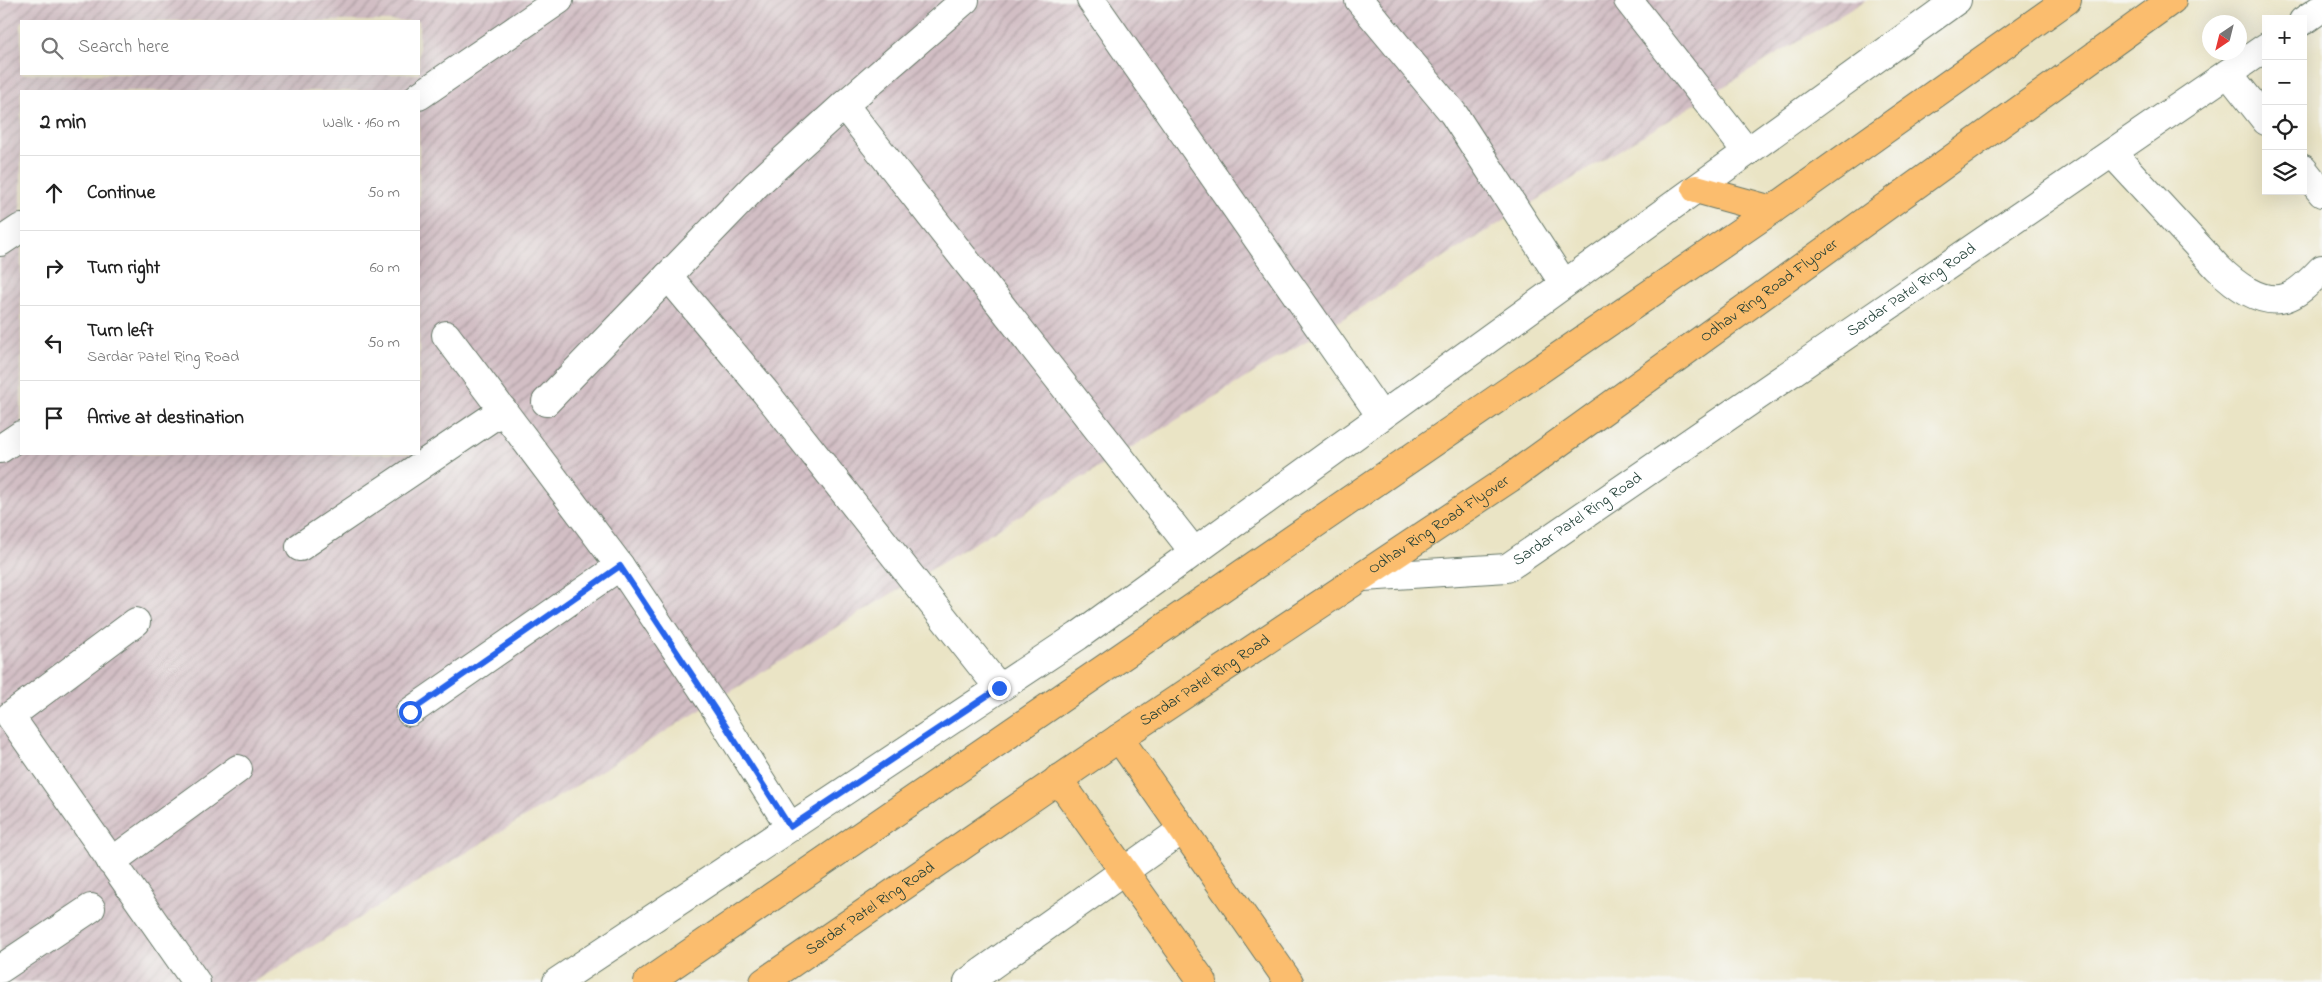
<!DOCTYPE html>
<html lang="en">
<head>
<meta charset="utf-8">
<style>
	body { margin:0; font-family:"Indie Flower",sans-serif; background:#f2f2f2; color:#222 }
	.controls { position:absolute; right:15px; top:15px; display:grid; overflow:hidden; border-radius:0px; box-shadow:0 5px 20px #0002 }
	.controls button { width:45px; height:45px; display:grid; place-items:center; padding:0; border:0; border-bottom:1px solid #e0e0e0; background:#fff; color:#222; font:25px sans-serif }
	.compass { position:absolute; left:2202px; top:15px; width:45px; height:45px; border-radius:50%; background:#fff; box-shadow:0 5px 20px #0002; rotate:215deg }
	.stop { position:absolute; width:15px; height:15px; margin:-11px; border:4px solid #2563eb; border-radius:50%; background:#fff }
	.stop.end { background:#2563eb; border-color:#fff; box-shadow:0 1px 5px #0008 }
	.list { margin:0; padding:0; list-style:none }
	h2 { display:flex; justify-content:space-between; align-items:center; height:65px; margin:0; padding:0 20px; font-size:21px }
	h2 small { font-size:16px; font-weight:400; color:#767676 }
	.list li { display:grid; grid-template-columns:32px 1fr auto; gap:15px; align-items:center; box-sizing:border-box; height:75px; padding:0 20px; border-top:1px solid #e0e0e0 }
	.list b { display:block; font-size:19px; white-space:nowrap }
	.list p { margin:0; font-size:16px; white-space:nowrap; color:#767676 }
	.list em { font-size:16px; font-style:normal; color:#767676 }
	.icon { flex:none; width:28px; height:28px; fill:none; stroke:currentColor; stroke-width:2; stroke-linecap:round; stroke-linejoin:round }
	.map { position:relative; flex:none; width:2322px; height:982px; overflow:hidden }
	.search { position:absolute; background:#fff; box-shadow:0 5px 20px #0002; left:20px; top:20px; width:400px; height:55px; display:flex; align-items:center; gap:12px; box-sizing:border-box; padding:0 18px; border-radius:0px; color:#767676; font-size:19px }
	.panel { position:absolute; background:#fff; box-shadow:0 5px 20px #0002; left:20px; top:90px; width:400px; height:365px; border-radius:0px }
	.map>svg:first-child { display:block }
</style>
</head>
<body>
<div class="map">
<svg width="2322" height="982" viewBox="0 0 2322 982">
	<defs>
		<pattern id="industrial-furrows" width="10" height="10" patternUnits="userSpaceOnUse" patternTransform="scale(1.25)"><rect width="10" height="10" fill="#d2bec4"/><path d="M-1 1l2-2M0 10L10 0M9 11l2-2" fill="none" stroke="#aa9ca0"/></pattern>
	</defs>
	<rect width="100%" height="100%" fill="#f6f6f2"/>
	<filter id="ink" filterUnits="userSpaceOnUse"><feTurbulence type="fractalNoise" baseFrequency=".02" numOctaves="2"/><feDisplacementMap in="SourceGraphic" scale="10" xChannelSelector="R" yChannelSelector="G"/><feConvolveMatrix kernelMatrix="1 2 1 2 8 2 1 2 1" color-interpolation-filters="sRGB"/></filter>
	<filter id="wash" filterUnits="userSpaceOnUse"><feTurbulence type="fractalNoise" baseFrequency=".0096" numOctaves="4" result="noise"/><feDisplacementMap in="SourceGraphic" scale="20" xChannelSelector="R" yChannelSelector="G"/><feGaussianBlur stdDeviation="1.12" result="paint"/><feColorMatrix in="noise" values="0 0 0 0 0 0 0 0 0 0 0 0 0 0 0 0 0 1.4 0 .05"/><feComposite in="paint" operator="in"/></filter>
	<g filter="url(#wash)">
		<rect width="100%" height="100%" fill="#eae4c5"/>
		<path fill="url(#industrial-furrows)" fill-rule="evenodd" d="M0 0H1866L254 982H0ZM21 21H419V74H21ZM21 91H419V454H21Z"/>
	</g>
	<g filter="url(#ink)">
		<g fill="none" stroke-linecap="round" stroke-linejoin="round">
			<defs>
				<g id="minor">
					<path d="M965 0 844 105 756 185 668 276 766 393 999 688"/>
					<path d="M1091 0 1381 416"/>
					<path d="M1359 0 1453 113 1564 284"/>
					<path d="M1628 0 1747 152"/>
					<path d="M2303 21 2322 8"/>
					<path d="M2228 73 2266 121"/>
					<path d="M419 96 559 0"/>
					<path d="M844 105 1194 552"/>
					<path d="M2112 153 2217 267C2233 283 2260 305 2285 298 2299 294 2312 279 2322 269"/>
					<path d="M2303 169 2322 193"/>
					<path d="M0 242 21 228"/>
					<path d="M446 335 620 566 717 711 790 827"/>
					<path d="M546 402 668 276"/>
					<path d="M0 449 21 435"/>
					<path d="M300 547 503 410"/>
					<path id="s1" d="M1363 577 1507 568 2266 47"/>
					<path d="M136 622 10 716 196 982"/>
					<path d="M410 712 620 566"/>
					<path d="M111 862 238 769"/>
					<path d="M0 969 91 908"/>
					<path d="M557 982 1078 636 1957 0"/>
					<path d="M968 982 1182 830"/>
				</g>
				<path id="major" d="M1119 738 1289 982
					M1058 779 1203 982"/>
				<g id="highway">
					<path d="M1696 189 1772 210"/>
					<path d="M648 982 1772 210 2067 0"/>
					<path id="s2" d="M764 982 1119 738 1510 478 2172 0"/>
				</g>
			</defs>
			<use href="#minor" stroke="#667767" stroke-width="30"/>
			<use href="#major" stroke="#667767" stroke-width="30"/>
			<use href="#highway" stroke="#667767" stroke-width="30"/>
			<use href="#minor" stroke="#fff" stroke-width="28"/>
			<use href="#major" stroke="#fbbd6e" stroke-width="28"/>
			<use href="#highway" stroke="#fbbd6e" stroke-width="28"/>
		</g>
	</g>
	<g fill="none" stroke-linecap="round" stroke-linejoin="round" filter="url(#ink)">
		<path stroke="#2563eb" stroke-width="6" d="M410 712 620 566 716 711 790 827 999 688"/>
	</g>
	<g text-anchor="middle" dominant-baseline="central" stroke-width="4.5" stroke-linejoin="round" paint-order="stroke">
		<g font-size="16" fill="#1f3d34" stroke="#f6f6f2">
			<text stroke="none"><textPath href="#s1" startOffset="635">Sardar Patel Ring Road</textPath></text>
			<text stroke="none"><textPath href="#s2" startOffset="1220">Odhav Ring Road Flyover</textPath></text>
			<text stroke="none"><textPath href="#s1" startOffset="230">Sardar Patel Ring Road</textPath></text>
			<text stroke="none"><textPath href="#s2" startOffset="815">Odhav Ring Road Flyover</textPath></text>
			<text stroke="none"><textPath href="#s2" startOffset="534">Sardar Patel Ring Road</textPath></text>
			<text stroke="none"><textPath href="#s2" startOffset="129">Sardar Patel Ring Road</textPath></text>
		</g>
	</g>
</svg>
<div class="controls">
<button>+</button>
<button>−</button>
<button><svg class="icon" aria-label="locate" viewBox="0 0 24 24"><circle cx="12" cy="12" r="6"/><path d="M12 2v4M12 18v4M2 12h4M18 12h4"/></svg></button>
<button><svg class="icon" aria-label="layers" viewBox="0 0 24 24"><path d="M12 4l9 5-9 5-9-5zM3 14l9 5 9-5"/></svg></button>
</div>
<svg class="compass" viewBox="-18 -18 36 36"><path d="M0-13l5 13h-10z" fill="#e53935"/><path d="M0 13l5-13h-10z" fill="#767676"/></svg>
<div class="stop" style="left:410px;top:712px"></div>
<div class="stop end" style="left:999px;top:688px"></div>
<div class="search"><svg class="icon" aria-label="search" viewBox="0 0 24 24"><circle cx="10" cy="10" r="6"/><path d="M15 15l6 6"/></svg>Search here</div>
<section class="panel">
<h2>2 min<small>Walk · 160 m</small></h2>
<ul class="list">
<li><svg class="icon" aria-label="ahead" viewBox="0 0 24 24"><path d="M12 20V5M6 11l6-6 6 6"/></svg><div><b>Continue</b></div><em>50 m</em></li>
<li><svg class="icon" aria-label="right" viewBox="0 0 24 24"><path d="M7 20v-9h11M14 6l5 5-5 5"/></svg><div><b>Turn right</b></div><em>60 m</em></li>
<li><svg class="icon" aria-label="left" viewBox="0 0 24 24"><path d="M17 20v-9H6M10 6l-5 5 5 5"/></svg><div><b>Turn left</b><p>Sardar Patel Ring Road</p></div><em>50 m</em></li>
<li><svg class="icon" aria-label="arrive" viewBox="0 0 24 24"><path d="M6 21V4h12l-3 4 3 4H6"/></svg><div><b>Arrive at destination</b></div></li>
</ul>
</section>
</div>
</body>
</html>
